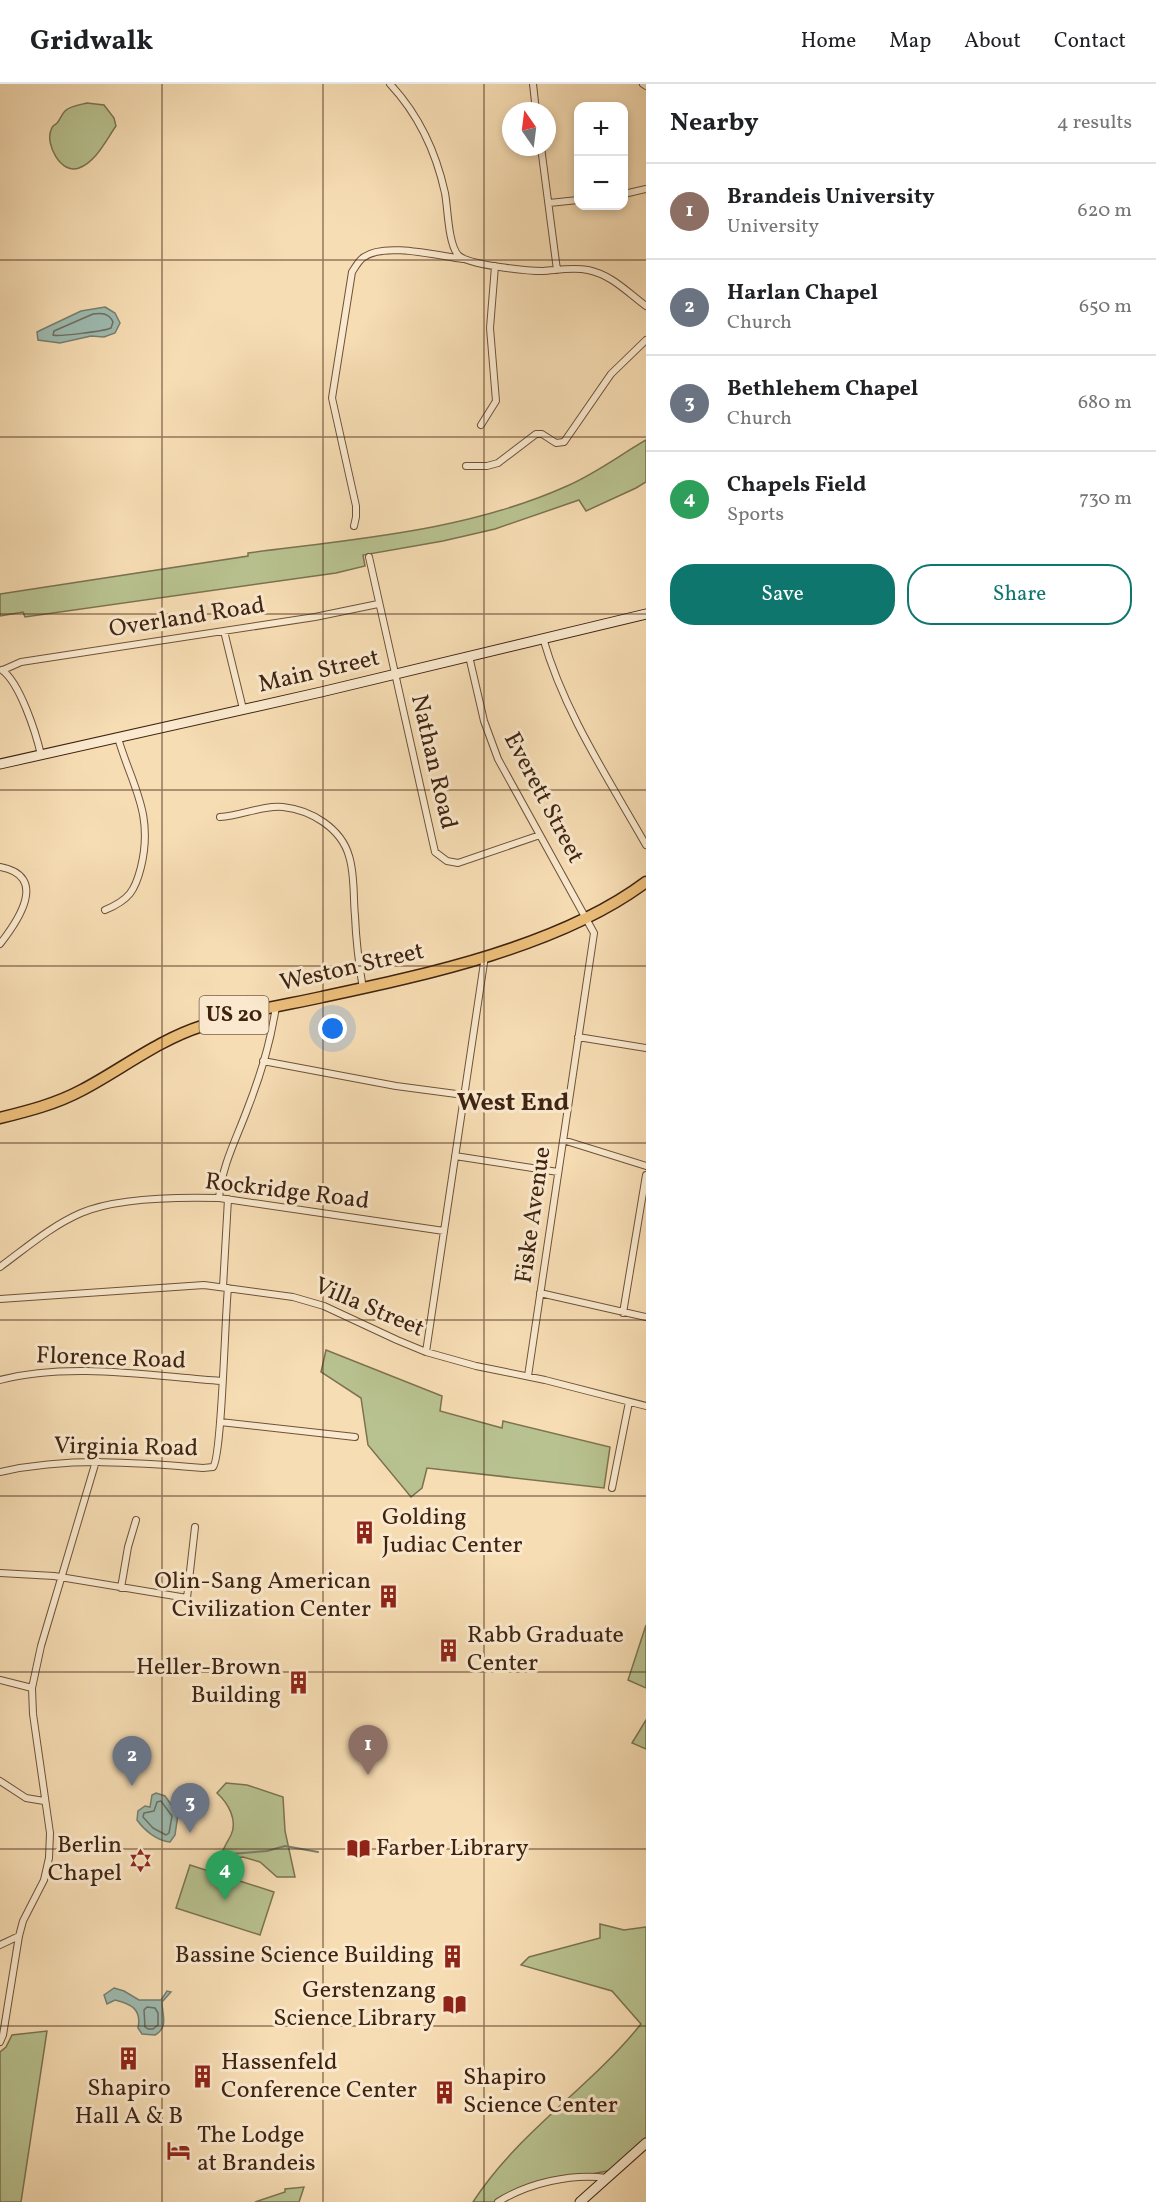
<!DOCTYPE html>
<html lang="en">
<head>
<meta charset="utf-8">
<style>
	body { margin:0; font-family:Vollkorn,serif; background:#f2f2f2; color:#202124 }
	.controls { position:absolute; right:18px; top:18px; display:grid; overflow:hidden; border-radius:12px; box-shadow:0 3px 9px #0003 }
	.controls button { width:54px; height:54px; display:grid; place-items:center; padding:0; border:0; border-bottom:2px solid #e0e0e0; background:#fff; color:#202124; font:30px sans-serif }
	.compass { position:absolute; left:502px; top:18px; width:54px; height:54px; border-radius:50%; background:#fff; box-shadow:0 3px 9px #0003; rotate:346deg }
	.you { position:absolute; left:333px; top:945px; width:21px; height:21px; margin:-15px; border:4px solid #fff; border-radius:50%; background:#1a73e8; box-shadow:0 0 0 9px #1a73e833 }
	.badge { display:grid; place-items:center; width:39px; height:39px; border-radius:50%; background:#0f766e; color:#fff; font-size:20px; font-weight:700 }
	.pin { position:absolute; translate:-50% -50px; filter:drop-shadow(0 2px 3px #0008) }
	.pin::after { content:''; position:absolute; top:32px; width:21px; height:18px; background:inherit; clip-path:polygon(0 0,100% 0,50% 100%) }
	.list { margin:0; padding:0; list-style:none }
	h2 { display:flex; justify-content:space-between; align-items:center; height:78px; margin:0; padding:0 24px; font-size:26px }
	h2 small { font-size:20px; font-weight:400; color:#757577 }
	.list li { display:grid; grid-template-columns:39px 1fr auto; gap:18px; align-items:center; box-sizing:border-box; height:96px; padding:0 24px; border-top:2px solid #e0e0e0 }
	.list b { display:block; font-size:22px; white-space:nowrap }
	.list p { margin:0; font-size:20px; white-space:nowrap; color:#757577 }
	.list em { font-size:20px; font-style:normal; color:#757577 }
	.actions { display:flex; gap:12px; padding:18px 24px }
	.actions a { flex:1; padding:14px 0; border:2px solid #0f766e; border-radius:24px; text-align:center; font-size:21px; color:#0f766e }
	.actions .main { background:#0f766e; color:#fff }
	.map { position:relative; flex:none; width:646px; height:2118px; overflow:hidden }
	header { display:flex; align-items:center; gap:36px; box-sizing:border-box; height:84px; padding:0 30px; background:#fff; border-bottom:2px solid #e0e0e0 }
	header strong { font-size:28px }
	nav { display:flex; gap:33px; margin-inline-start:auto; font-size:21px }
	main { display:flex }
	aside { flex:1; background:#fff }
	.map>svg:first-child { display:block }
</style>
</head>
<body>
<header>
<strong>Gridwalk</strong>
<nav><a>Home</a><a>Map</a><a>About</a><a>Contact</a></nav>
</header>
<main>
<div class="map">
<svg width="646" height="2118" viewBox="0 0 646 2118">
	<rect width="100%" height="100%" fill="#f7ddb4"/>
	<filter id="stains"><feTurbulence type="fractalNoise" baseFrequency=".00333" numOctaves="4"/><feColorMatrix values="0 0 0 0 .2 0 0 0 0 .09 0 0 0 0 .02 0 0 0 .5 -.17"/></filter>
	<radialGradient id="worn" r=".72"><stop offset=".6" stop-color="#630" stop-opacity="0"/><stop offset="1" stop-color="#630" stop-opacity=".3"/></radialGradient>
	<path fill="#b8c290" stroke="#7c7251" stroke-width="1.5" d="M87 19 104 21 114 34 116 42C106 56 96 78 79 84 61 91 45 60 51 46 53 40 53 43 57 39 60 36 61 31 65 27 70 22 79 21 87 19Z
		M646 356V398L636 404 586 427 579 416 495 445 443 457 363 471 365 482 336 489 25 533 23 528 0 532V510L248 472V469C355 455 467 447 567 402 595 390 620 371 646 356Z
		M326 1266 442 1312 440 1327 502 1344 503 1337 610 1363 604 1404 427 1384 422 1404 411 1413 368 1361 361 1314 321 1288Z
		M646 1541V1604L628 1596Z
		M646 1636V1665L632 1659Z
		M226 1699 247 1701 283 1713 285 1747 295 1793H277L260 1778 243 1773 230 1775 224 1780 219 1778C222 1764 225 1763 231 1751 238 1736 228 1719 217 1709Z
		M190 1781 274 1808 260 1851 176 1824Z
		M600 1840 624 1846 646 1843V2059L618 2085 549 2098 497 2118H473C519 2047 589 2005 641 1940L612 1907 521 1881 529 1873 600 1854Z
		M47 1947 21 2118H0V1968L6 1963 12 1951Z
		M304 2103 299 2118H255L285 2108V2105Z"/>
	<path fill="#9dbbb1" stroke="#777e71" stroke-width="1.5" d="M105 223 115 229 120 239 115 249 104 253 91 252 60 259 38 256 37 248 41 246 81 227Z
		M156 1709 165 1712 178 1730 175 1751 170 1758C157 1757 144 1746 137 1736L138 1727 145 1722 150 1723 152 1711Z
		M114 1904 124 1907 139 1916H161L167 1907 171 1908 162 1918C162 1931 169 1943 155 1951L142 1950 138 1944C142 1925 131 1920 115 1916L107 1920 104 1911Z"/>
	<g fill="none" stroke-linecap="round" stroke-linejoin="round">
		<path stroke="#6e6f62" stroke-width="1.5" d="M93 230C102 229 109 229 113 238L111 244C105 247 58 253 53 251L54 247Z
			M161 1717 172 1732 169 1749 166 1751 153 1744 143 1733 144 1729 154 1727 157 1718Z
			M147 1923 155 1924 158 1929V1941L153 1945H148L145 1943 144 1926Z"/>
		<path stroke="#777e71" stroke-width="2" d="M221 1775 230 1770 267 1767 285 1762 318 1768"/>
		<defs>
			<path id="street" d="M390 0C419 31 436 68 445 109 448 125 448 159 458 171 467 181 528 187 543 187 558 186 573 183 588 186 612 191 627 208 646 222
				M533 0 536 27
				M643 0 646 2
				M541 63 557 186
				M624 110 646 105
				M549 119 578 116
				M481 341 496 317 490 244 495 182
				M466 382H487L498 379 536 350H542L556 359 564 358 611 290 646 256
				M354 442 356 433V422L332 314 352 188C356 182 359 176 364 173 385 158 438 172 463 175
				M369 473 435 768 447 777 458 779 540 751
				M224 547 243 625
				M543 554C564 628 608 694 646 761
				M469 572 484 637 498 675 594 849 528 1292
				M2 586C20 599 36 649 41 671
				M3 586 21 578 315 533 378 520
				M220 733C241 732 262 721 283 723 311 726 341 744 349 772 355 791 353 812 355 832 356 856 359 881 363 905
				M0 783C49 792 18 837 0 860
				M105 826C129 816 135 807 141 783 154 729 132 702 118 654
				M578 953 646 964
				M263 977 396 1002 464 1011
				M563 1056 646 1082
				M455 1072 558 1088
				M219 1114C222 1081 236 1056 247 1026 260 993 271 957 276 922
				M0 1183C26 1164 51 1142 81 1129 118 1113 179 1113 219 1114L444 1147
				M223 1203 228 1115
				M540 1209 646 1233
				M0 1215 204 1201 293 1213 324 1222 397 1256 426 1268 476 1282 545 1296 646 1322
				M623 1229 646 1091
				M426 1268 485 872
				M0 1296C70 1278 150 1292 221 1297
				M220 1338 355 1353
				M0 1388C68 1373 135 1378 203 1384L213 1383C222 1373 225 1229 228 1204
				M612 1404 629 1318
				M0 1489 54 1492 187 1514 195 1443
				M121 1504 128 1463 136 1436
				M0 1596 32 1604
				M0 1697 26 1714 44 1717
				M0 1861 19 1852
				M0 1958 3 1951 19 1852 23 1837 44 1796 49 1774 50 1749 33 1630 32 1604 41 1562 96 1377
				M498 2118C528 2099 572 2089 607 2094"/>
			<path id="secondary" d="M0 680 321 608 646 530
				M580 2118 646 2059"/>
			<path id="primary" d="M0 1034C28 1027 56 1020 82 1006 122 985 158 956 202 942 241 928 281 922 322 913 425 891 561 862 646 798"/>
		</defs>
		<use href="#street" stroke="#6d523a" stroke-width="8"/>
		<use href="#secondary" stroke="#3f2312" stroke-width="11"/>
		<use href="#primary" stroke="#3f2312" stroke-width="13"/>
		<use href="#street" stroke="#fae9ce" stroke-width="6"/>
		<use href="#secondary" stroke="#fae9ce" stroke-width="9"/>
		<use href="#primary" stroke="#ecbe7a" stroke-width="10"/>
	</g>
	<path fill="none" stroke="#3f2312" stroke-width="1.5" stroke-opacity="0.55" d="M162 0V2118M323 0V2118M484 0V2118M0 176H646M0 353H646M0 530H646M0 706H646M0 882H646M0 1059H646M0 1236H646M0 1412H646M0 1588H646M0 1765H646M0 1942H646"/>
	<defs>
		<symbol id="building-bare" viewBox="-9 -9 18 18"><path d="M-4-6H4V6H1V3H-1V6H-4ZM-2.5-4.3h1.7v1.8h-1.7ZM.8-4.3h1.7v1.8H.8ZM-2.5-1h1.7V.8h-1.7ZM.8-1h1.7V.8H.8Z" fill="#8f2418" stroke="#fae9ce" stroke-width="2.5" paint-order="stroke"/></symbol>
		<symbol id="library-bare" viewBox="-9 -9 18 18"><path d="M-6-4Q-3-5.5-.7-3.5V5Q-3 3-6 4ZM6-4Q3-5.5 .7-3.5V5Q3 3 6 4Z" fill="#8f2418" stroke="#fae9ce" stroke-width="2.5" paint-order="stroke"/></symbol>
		<symbol id="synagogue-bare" viewBox="-9 -9 18 18"><path d="M0-6.5L5.6 3.2H-5.6ZM0 6.5L5.6-3.2H-5.6Z" fill="#8f2418" stroke="#fae9ce" stroke-width="2.5" paint-order="stroke"/></symbol>
		<symbol id="hotel-bare" viewBox="-9 -9 18 18"><path d="M-6-4.5h1.5V1H6V5H4.5V3h-9V5H-6ZM-4 0a1.8 1.8 0 1 1 3.6 0ZM.5 0V-2.5h3Q6-2.5 6 0Z" fill="#8f2418" stroke="#fae9ce" stroke-width="2.5" paint-order="stroke"/></symbol>
	</defs>
	<g fill-rule="evenodd">
		<use href="#building-bare" x="348" y="1432" width="33" height="33"/>
		<use href="#building-bare" x="372" y="1496" width="33" height="33"/>
		<use href="#building-bare" x="432" y="1550" width="33" height="33"/>
		<use href="#building-bare" x="282" y="1582" width="33" height="33"/>
		<use href="#library-bare" x="342" y="1748" width="33" height="33"/>
		<use href="#synagogue-bare" x="124" y="1760" width="33" height="33"/>
		<use href="#building-bare" x="436" y="1856" width="33" height="33"/>
		<use href="#library-bare" x="438" y="1904" width="33" height="33"/>
		<use href="#building-bare" x="112" y="1958" width="33" height="33"/>
		<use href="#building-bare" x="186" y="1976" width="33" height="33"/>
		<use href="#building-bare" x="428" y="1992" width="33" height="33"/>
		<use href="#hotel-bare" x="162" y="2050" width="33" height="33"/>
	</g>
	<g text-anchor="middle" dominant-baseline="central" stroke-width="6" stroke-linejoin="round" paint-order="stroke">
		<rect fill="#fae9ce" stroke="#775e4a" stroke-width="1.5" x="199.5" y="912" width="69" height="38" rx="4.5"/>
		<g font-size="22" font-weight="bold" fill="#3f2312">
			<text x="234" y="931">US 20</text>
		</g>
		<g font-size="24" fill="#3f2312" stroke="#fae9ce">
			<text transform="translate(187 534) rotate(-9)">Overland Road</text>
			<text transform="translate(319 588) rotate(-13)">Main Street</text>
			<text transform="translate(433 678) rotate(77)">Nathan Road</text>
			<text transform="translate(543 714) rotate(62)">Everett Street</text>
			<text transform="translate(352 884) rotate(-13)">Weston Street</text>
			<text transform="translate(287 1108) rotate(7)">Rockridge Road</text>
			<text transform="translate(534 1131) rotate(-82)">Fiske Avenue</text>
			<text transform="translate(369 1224) rotate(23)">Villa Street</text>
			<text transform="translate(111 1275) rotate(2)">Florence Road</text>
			<text transform="translate(126 1364) rotate(1)">Virginia Road</text>
		</g>
		<g font-size="24" fill="#3f2312" stroke="#fae9ce" text-anchor="start">
			<text x="382" y="1434">Golding<tspan x="382" dy="28">Judiac Center</tspan></text>
			<text x="371" y="1498" text-anchor="end">Olin-Sang American<tspan x="371" dy="28">Civilization Center</tspan></text>
			<text x="467" y="1552">Rabb Graduate<tspan x="467" dy="28">Center</tspan></text>
			<text x="281" y="1584" text-anchor="end">Heller-Brown<tspan x="281" dy="28">Building</tspan></text>
			<text x="122" y="1762" text-anchor="end">Berlin<tspan x="122" dy="28">Chapel</tspan></text>
			<text x="376" y="1765">Farber Library</text>
			<text x="434" y="1872" text-anchor="end">Bassine Science Building</text>
			<text x="436" y="1907" text-anchor="end">Gerstenzang<tspan x="436" dy="28">Science Library</tspan></text>
			<text x="221" y="1979">Hassenfeld<tspan x="221" dy="28">Conference Center</tspan></text>
			<text x="463" y="1994">Shapiro<tspan x="463" dy="28">Science Center</tspan></text>
			<text x="129" y="2005" text-anchor="middle">Shapiro<tspan x="129" dy="28">Hall A &amp; B</tspan></text>
			<text x="197" y="2052">The Lodge<tspan x="197" dy="28">at Brandeis</tspan></text>
		</g>
		<g font-size="26" font-weight="bold" fill="#3f2312" stroke="#fae9ce">
			<text x="513" y="1019">West End</text>
		</g>
	</g>
	<rect width="100%" height="100%" filter="url(#stains)"/>
	<rect width="100%" height="100%" fill="url(#worn)"/>
</svg>
<div class="controls">
<button>+</button>
<button>−</button>
</div>
<svg class="compass" viewBox="-18 -18 36 36"><path d="M0-13l5 13h-10z" fill="#e53935"/><path d="M0 13l5-13h-10z" fill="#757577"/></svg>
<div class="you"></div>
<div class="pin badge" style="left:368px;top:1691px;background:#8d6e63">1</div>
<div class="pin badge" style="left:132px;top:1702px;background:#6b7280">2</div>
<div class="pin badge" style="left:190px;top:1749px;background:#6b7280">3</div>
<div class="pin badge" style="left:225px;top:1816px;background:#2e9e5b">4</div>
</div>
<aside>
<h2>Nearby<small>4 results</small></h2>
<ul class="list">
<li><span class="badge" style="background:#8d6e63">1</span><div><b>Brandeis University</b><p>University</p></div><em>620 m</em></li>
<li><span class="badge" style="background:#6b7280">2</span><div><b>Harlan Chapel</b><p>Church</p></div><em>650 m</em></li>
<li><span class="badge" style="background:#6b7280">3</span><div><b>Bethlehem Chapel</b><p>Church</p></div><em>680 m</em></li>
<li><span class="badge" style="background:#2e9e5b">4</span><div><b>Chapels Field</b><p>Sports</p></div><em>730 m</em></li>
</ul>
<div class="actions"><a class="main">Save</a><a>Share</a></div>
</aside>
</main>
</body>
</html>
